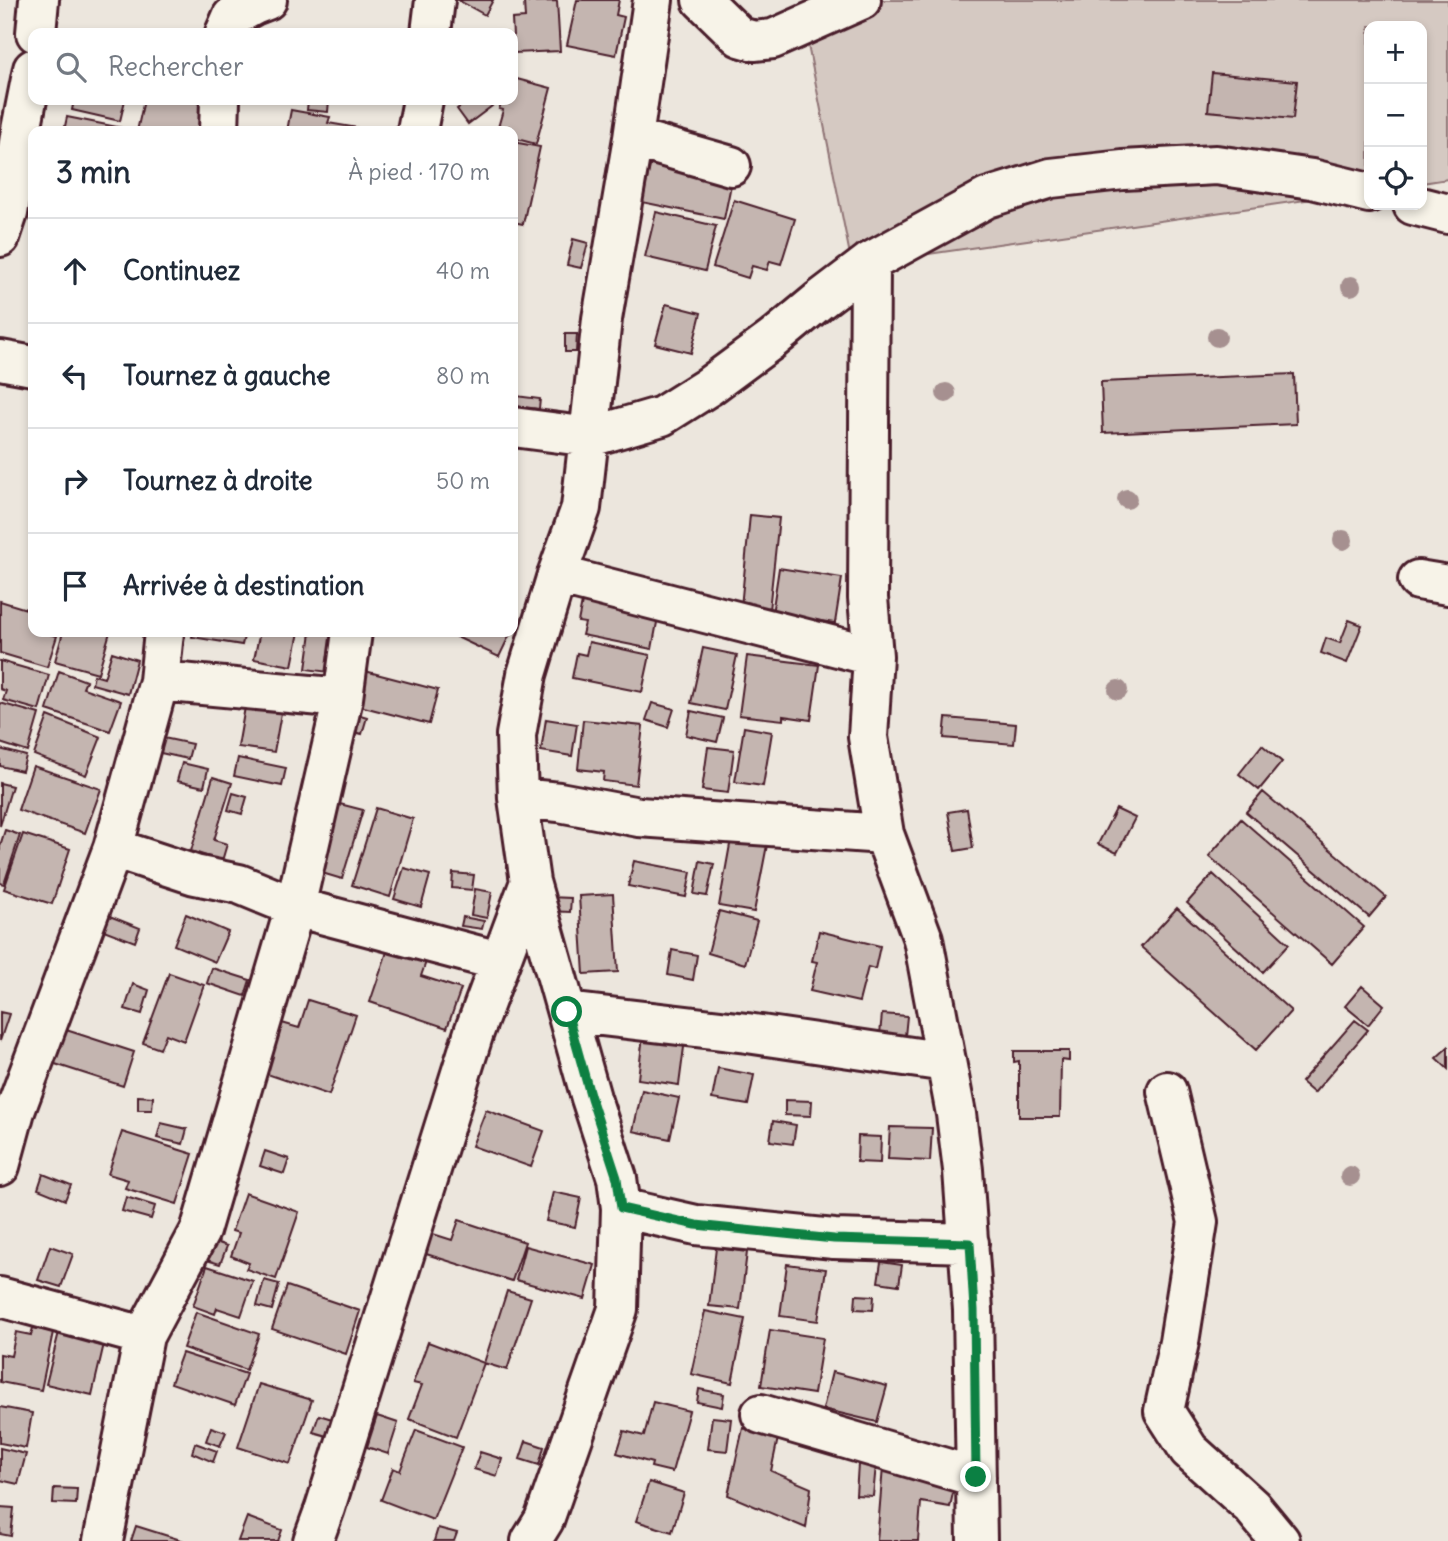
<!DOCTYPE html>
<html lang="fr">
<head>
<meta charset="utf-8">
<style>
	body { margin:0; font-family:Delius,sans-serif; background:#f6f6f7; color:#1f2937 }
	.controls { position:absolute; right:21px; top:21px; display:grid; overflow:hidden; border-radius:14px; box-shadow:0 4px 10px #0003 }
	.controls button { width:63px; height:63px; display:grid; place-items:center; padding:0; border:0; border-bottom:2px solid #e0e1e3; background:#fff; color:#1f2937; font:35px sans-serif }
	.stop { position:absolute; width:21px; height:21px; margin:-16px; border:5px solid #0b8043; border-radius:50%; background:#fff }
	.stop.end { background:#0b8043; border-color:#fff; box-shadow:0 2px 7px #0008 }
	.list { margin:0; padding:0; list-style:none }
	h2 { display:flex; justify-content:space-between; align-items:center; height:91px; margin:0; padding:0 28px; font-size:30px }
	h2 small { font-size:23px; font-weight:400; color:#747a83 }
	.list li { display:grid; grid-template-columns:46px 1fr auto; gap:21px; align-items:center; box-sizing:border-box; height:105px; padding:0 28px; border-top:2px solid #e0e1e3 }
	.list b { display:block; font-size:26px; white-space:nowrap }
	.list em { font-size:23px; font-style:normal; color:#747a83 }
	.icon { flex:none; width:38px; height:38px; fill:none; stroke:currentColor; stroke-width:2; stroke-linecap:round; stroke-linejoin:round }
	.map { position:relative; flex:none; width:1448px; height:1541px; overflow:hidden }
	.search { position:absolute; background:#fff; box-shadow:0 4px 10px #0003; left:28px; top:28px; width:490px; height:77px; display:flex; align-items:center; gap:18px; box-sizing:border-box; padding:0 24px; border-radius:14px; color:#747a83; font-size:26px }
	.panel { position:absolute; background:#fff; box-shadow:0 4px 10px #0003; left:28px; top:126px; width:490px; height:511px; border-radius:14px }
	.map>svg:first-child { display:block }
</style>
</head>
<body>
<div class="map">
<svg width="1448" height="1541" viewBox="0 0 1448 1541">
	<rect width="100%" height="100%" fill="#ece6dd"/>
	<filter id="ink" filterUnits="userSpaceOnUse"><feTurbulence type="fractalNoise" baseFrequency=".0143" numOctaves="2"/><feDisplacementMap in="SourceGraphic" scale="14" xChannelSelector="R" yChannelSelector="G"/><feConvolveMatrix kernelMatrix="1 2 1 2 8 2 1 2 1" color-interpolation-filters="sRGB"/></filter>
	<g filter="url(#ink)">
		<path fill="#d5c9c2" stroke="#907476" stroke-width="2" d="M839 0H1448V179L1422 183V26H1369V191L852 265 802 15Z"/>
		<path fill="#c4b5b0" stroke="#4a1f2b" stroke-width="2" d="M458 0H493L485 15Z
			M577 0H619L616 15 624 17 616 55 567 45Z
			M557 1 560 51 514 53 512 19 525 18 524 2Z
			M1212 73 1297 81 1293 119 1208 111Z
			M513 78 551 88 536 144 513 138V131H497L503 110 499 109 502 100H513Z
			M74 100H125L120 121 72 110Z
			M144 100H210L203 131H137Z
			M308 100H329L328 112 307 110Z
			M469 100H488L492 106 468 124 457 109Z
			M291 110 330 117 328 123 369 130 368 131H287Z
			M67 117 122 128 121 131H64Z
			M513 142 540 147 523 224 513 222Z
			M653 153 734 170 724 219 642 202Z
			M734 200 795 219 781 264 770 261 767 270 752 266 748 278 713 267Z
			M656 212 716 226 705 271 645 257Z
			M573 239 588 243 581 268 567 265Z
			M666 304 701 313 691 353 655 344Z
			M565 334H577L576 352H565Z
			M1294 374 1296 424 1103 433 1101 382Z
			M516 396 540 399 539 409 515 406Z
			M750 515 779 518 769 610 741 607Z
			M779 568 842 578 835 623 772 614Z
			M0 601 33 611V632H42L57 636 47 667 0 653Z
			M582 602 658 617 652 649 582 635 585 623 578 622Z
			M1349 620 1362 625 1347 663 1321 653 1326 638 1340 643Z
			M63 632H110L98 673 55 661Z
			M193 632H245L242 645 192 637Z
			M260 632H299L292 666 254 659Z
			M311 632H343L336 673 306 669Z
			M446 632H511L499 657Z
			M589 642 650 655 642 692 572 678 577 653 586 655Z
			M703 648 737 655 725 710 691 703Z
			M112 652 137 660 128 694 92 684 94 675 104 678Z
			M747 656 819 665 811 720 783 716V720L739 715Z
			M0 661 49 675 39 710 3 700 6 691 0 689Z
			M59 671 86 681 83 688 121 701 110 731 47 710Z
			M365 671 438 690 429 724 356 705Z
			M0 703 39 714 28 752 0 743Z
			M652 703 674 709 668 727 646 720Z
			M245 707 281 713 274 752 238 747Z
			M691 711 723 718 717 742 686 735Z
			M350 712 367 717 362 734 345 730Z
			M48 716 101 737 86 775 34 755Z
			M946 718 1016 724 1014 744 944 738Z
			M546 719 577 724 572 756 541 751Z
			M583 720 643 726 636 785 603 781 604 772 578 769Z
			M744 727 772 732 763 786 735 782Z
			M159 737 192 744 188 759 156 752Z
			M1262 745 1282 762 1259 790 1239 774Z
			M708 747 734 750 728 793 702 790Z
			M0 749 26 756 22 771 0 766Z
			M238 758 286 768 282 786 234 776Z
			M182 763 208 769 204 787 177 781Z
			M33 766 101 789 85 833 18 810Z
			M213 777 232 783 214 840 227 844 222 861 191 851Z
			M0 783 12 786 0 826Z
			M1263 792 1386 897 1369 917 1246 812Z
			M233 793 247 797 242 814 228 810Z
			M332 802 363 810 342 879 312 870Z
			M376 808 413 819 390 897 352 885Z
			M967 809 973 848 955 851 948 812Z
			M1116 809 1135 818 1117 853 1098 844Z
			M1241 819 1364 927 1332 964 1209 856Z
			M5 830 20 835 4 884 0 883V846Z
			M23 834 70 849 52 904 4 889Z
			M731 839 767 845 754 912 719 906Z
			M634 861 691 872 686 897 628 886Z
			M700 861 714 864 707 896 694 894Z
			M404 868 430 875 421 907 394 899Z
			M453 873 474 875 472 890 452 888Z
			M1213 874 1289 944 1263 972 1187 903Z
			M475 889 492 892 487 918 471 915Z
			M613 894 618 972 584 974 579 896Z
			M548 897 571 898 570 912 548 911Z
			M1177 908 1291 1011 1256 1050 1141 947Z
			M719 911 757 921 745 964 708 953Z
			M186 914 228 932 215 962 174 945Z
			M107 915 140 928 135 942 101 929Z
			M463 917 484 921 482 929 461 926Z
			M819 931 880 946 875 969 868 967 859 1002 810 991 817 962 812 961Z
			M391 940 429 953 421 976 461 989 447 1028 370 1002Z
			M672 950 697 955 693 980 668 975Z
			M212 968 250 980 245 996 207 983Z
			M169 973 204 985 184 1041 166 1034 160 1049 143 1043Z
			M133 984 149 990 142 1014 125 1009Z
			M1362 986 1384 1005 1368 1025 1345 1006Z
			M308 1000 356 1015 329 1095 264 1073 282 1023 299 1028Z
			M0 1012 9 1014 0 1041Z
			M882 1014 907 1016 905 1036 880 1034Z
			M1355 1020 1368 1030 1314 1093 1301 1082Z
			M644 1026 686 1032 679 1085 638 1079Z
			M60 1028 134 1052 123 1086 49 1062Z
			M1448 1047V1069L1436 1058Z
			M1014 1051H1069V1061L1061 1060 1060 1117H1019V1061L1014 1062Z
			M718 1068 754 1075 748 1105 712 1099Z
			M642 1090 679 1098 670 1139 633 1131Z
			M138 1096 153 1097 152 1110H138Z
			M785 1100 812 1101 811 1116 785 1115Z
			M486 1110 544 1131 531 1167 472 1146Z
			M773 1121 796 1125 793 1144 770 1141Z
			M161 1123 187 1129 183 1144 157 1138Z
			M890 1127 932 1128 930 1161 888 1159Z
			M122 1132 193 1154 177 1204 125 1188 128 1180 108 1174Z
			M858 1136 881 1137 880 1163 857 1162Z
			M265 1151 289 1159 284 1174 260 1166Z
			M43 1174 71 1185 65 1200 38 1189Z
			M553 1192 581 1198 575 1227 546 1221Z
			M245 1193 299 1212 276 1279 246 1269 249 1263 231 1256 239 1233 232 1231Z
			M126 1197 155 1206 151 1219 122 1211Z
			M459 1220 525 1242 512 1281 423 1253 430 1233 452 1240Z
			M207 1239 227 1246 220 1264 200 1258Z
			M50 1246 73 1254 61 1287 38 1280Z
			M525 1246 595 1265 585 1299 516 1280Z
			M716 1248 747 1252 740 1309 709 1306Z
			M881 1262 902 1265 899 1285 878 1282Z
			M787 1264 826 1269 818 1321 780 1316Z
			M207 1266 253 1281 241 1316 217 1308 215 1314 193 1306Z
			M264 1280 279 1284 272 1310 257 1306Z
			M287 1286 360 1311 346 1354 272 1329Z
			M507 1291 531 1298 507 1370 484 1363Z
			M856 1295 874 1296 873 1310 855 1309Z
			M705 1311 745 1319 732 1383 691 1374Z
			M196 1312 259 1334 246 1370 183 1348Z
			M62 1320 107 1331 92 1395 46 1384Z
			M33 1328 53 1332 41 1390 0 1382V1354L11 1356 16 1332 31 1335Z
			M770 1330 823 1338 814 1394 761 1386Z
			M428 1342 484 1363 456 1437 409 1419 422 1385 413 1383Z
			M182 1353 246 1374 235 1405 171 1383Z
			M832 1372 887 1386 877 1422 823 1409Z
			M259 1384 312 1400 290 1464 238 1447Z
			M699 1389 724 1394 722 1407 697 1402Z
			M653 1402 689 1411 672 1472 651 1467 652 1463 617 1453 624 1431 644 1436Z
			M0 1407 32 1413 26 1448 0 1443Z
			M319 1415 332 1419 327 1436 313 1432Z
			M377 1416 398 1423 388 1454 367 1447Z
			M712 1417 731 1419 727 1451 708 1449Z
			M211 1427 226 1432 220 1446 206 1441Z
			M743 1428 778 1438 771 1471 811 1488 806 1528 728 1495Z
			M416 1430 462 1447 433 1520 381 1500 393 1468 400 1471Z
			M526 1441 544 1447 539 1465 520 1459Z
			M195 1443 217 1451 213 1462 192 1453Z
			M0 1448 26 1454 18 1484 0 1480Z
			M480 1452 502 1459 497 1476 474 1469Z
			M858 1464 876 1465 873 1496 856 1495Z
			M883 1467 957 1474 950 1507 921 1502 918 1541H877Z
			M649 1482 684 1493 672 1532 636 1521Z
			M54 1488 77 1489 76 1504 53 1503Z
			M0 1507 14 1508 11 1536 0 1534Z
			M247 1517 282 1530 278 1541H238Z
			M136 1526 184 1541H131Z
			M438 1528 457 1533 454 1541H434Z"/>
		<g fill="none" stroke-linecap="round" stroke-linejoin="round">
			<defs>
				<path id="minor" d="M702 0 740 37 754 41 773 39 861 0
					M36 33 39 0
					M225 33 232 17 254 5 267 0
					M431 33 435 0
					M219 131 220 100
					M417 131 423 100
					M633 138 731 166
					M1413 205 1448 214
					M0 237 8 213 21 130 33 69
					M870 262 868 598 873 656 868 737 884 834 923 939 956 1114 963 1170 973 1310 977 1541
					M0 360 33 366
					M513 427 590 437 662 416 708 387 773 339 820 300 870 262 987 198 1051 178 1123 170 1216 165 1312 179 1369 193
					M557 575 873 656
					M1418 580 1448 585
					M159 681 343 698
					M518 798 559 802 639 817 884 834
					M113 848 195 875 239 884 295 907 499 961
					M567 1012 747 1033 946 1062
					M1167 1091 1198 1222 1179 1342 1164 1411 1189 1450 1252 1507 1280 1541
					M0 1166 15 1111 113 848 159 681 164 632
					M621 1208 696 1225 834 1239 969 1243
					M0 1297 144 1336
					M761 1414 976 1477
					M103 1541 144 1336 200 1231 295 907 343 698 352 632
					M313 1541 325 1508 474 1032 530 882
					M531 1541 544 1520 618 1309 621 1208 617 1178 591 1098 530 882 518 798 516 735 527 674 557 575 581 508 602 319 633 138 653 0"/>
			</defs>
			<use href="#minor" stroke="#4a1f2b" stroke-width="44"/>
			<use href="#minor" stroke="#f7f3e8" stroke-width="38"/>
		</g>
		<g fill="#a69090">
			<circle cx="1351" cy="286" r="10"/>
			<circle cx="1217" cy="337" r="10"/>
			<circle cx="946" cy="393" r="10"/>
			<circle cx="1127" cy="499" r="10"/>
			<circle cx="1343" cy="540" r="10"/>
			<circle cx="1118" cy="690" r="10"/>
			<circle cx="1350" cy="1176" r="10"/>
		</g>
	</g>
	<g fill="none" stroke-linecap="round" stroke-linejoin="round" filter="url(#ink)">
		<path stroke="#0b8043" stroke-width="9" d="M567 1012 591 1098 617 1178 621 1208 696 1225 834 1239 970 1243 974 1310 976 1477"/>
	</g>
</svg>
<div class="controls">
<button>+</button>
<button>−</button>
<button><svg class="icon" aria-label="locate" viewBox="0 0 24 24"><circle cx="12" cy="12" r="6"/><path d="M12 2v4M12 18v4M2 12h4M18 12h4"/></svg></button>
</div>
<div class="stop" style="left:567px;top:1012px"></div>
<div class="stop end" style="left:976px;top:1477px"></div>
<div class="search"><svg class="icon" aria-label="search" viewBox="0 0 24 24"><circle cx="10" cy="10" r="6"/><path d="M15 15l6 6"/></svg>Rechercher</div>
<section class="panel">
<h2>3 min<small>À pied · 170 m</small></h2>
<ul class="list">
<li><svg class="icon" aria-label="ahead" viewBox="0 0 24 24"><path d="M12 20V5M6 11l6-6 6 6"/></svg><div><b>Continuez</b></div><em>40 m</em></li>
<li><svg class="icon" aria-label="left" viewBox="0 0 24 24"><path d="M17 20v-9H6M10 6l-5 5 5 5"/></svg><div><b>Tournez à gauche</b></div><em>80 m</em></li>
<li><svg class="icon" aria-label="right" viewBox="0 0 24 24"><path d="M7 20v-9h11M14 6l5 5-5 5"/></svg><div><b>Tournez à droite</b></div><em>50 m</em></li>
<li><svg class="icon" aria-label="arrive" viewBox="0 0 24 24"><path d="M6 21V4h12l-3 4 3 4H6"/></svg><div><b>Arrivée à destination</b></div></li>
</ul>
</section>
</div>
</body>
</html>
